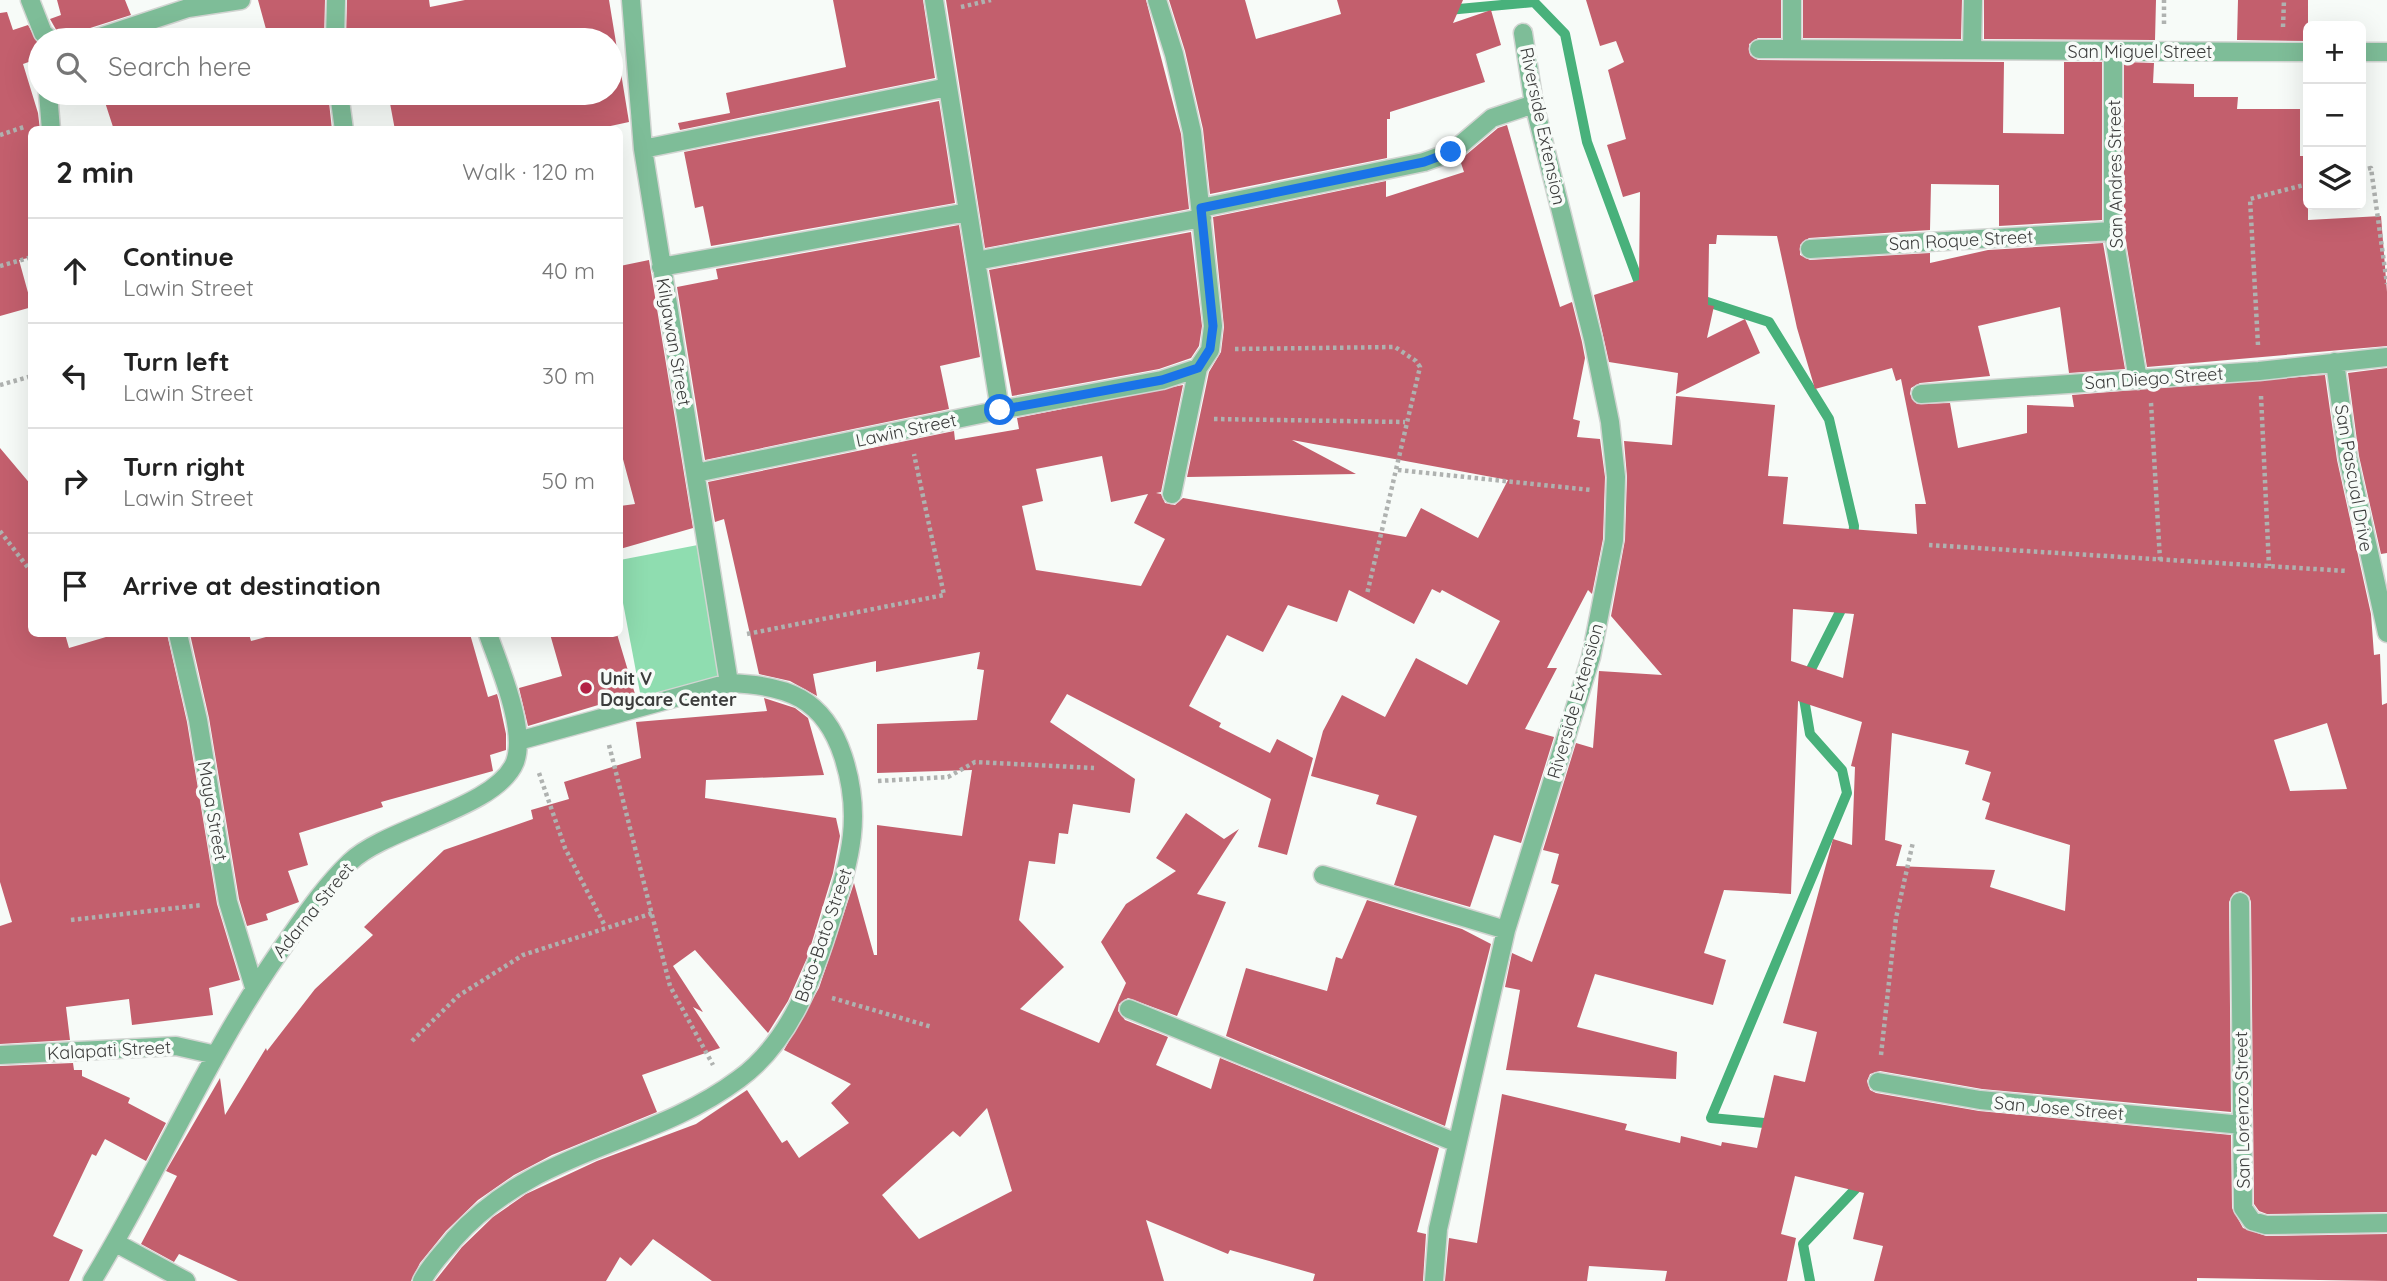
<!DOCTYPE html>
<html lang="en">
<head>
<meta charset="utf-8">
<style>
	body { margin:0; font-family:Quicksand,sans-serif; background:#f6f6f6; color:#222 }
	.controls { position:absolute; right:21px; top:21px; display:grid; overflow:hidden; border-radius:10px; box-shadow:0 7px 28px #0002 }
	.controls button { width:63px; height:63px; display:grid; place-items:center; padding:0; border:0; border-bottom:2px solid #e0e0e0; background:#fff; color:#222; font:35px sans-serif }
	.stop { position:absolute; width:21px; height:21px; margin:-16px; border:5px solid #1a73e8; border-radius:50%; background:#fff }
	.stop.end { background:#1a73e8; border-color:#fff; box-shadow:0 2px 7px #0008 }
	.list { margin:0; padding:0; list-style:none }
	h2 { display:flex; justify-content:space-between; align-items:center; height:91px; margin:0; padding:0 28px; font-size:30px }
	h2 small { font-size:23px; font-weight:400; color:#767676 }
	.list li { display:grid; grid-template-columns:46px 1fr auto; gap:21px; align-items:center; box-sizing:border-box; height:105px; padding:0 28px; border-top:2px solid #e0e0e0 }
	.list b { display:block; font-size:26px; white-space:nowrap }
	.list p { margin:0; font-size:23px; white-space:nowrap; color:#767676 }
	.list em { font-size:23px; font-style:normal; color:#767676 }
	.icon { flex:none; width:38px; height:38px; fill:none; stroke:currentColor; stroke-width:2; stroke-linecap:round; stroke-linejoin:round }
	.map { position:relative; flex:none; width:2387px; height:1281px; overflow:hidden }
	.search { position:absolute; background:#fff; box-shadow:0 7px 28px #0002; left:28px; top:28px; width:595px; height:77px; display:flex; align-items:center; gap:18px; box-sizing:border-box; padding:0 24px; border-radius:38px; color:#767676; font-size:26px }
	.panel { position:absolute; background:#fff; box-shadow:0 7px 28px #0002; left:28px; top:126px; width:595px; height:511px; border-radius:10px }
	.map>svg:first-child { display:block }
</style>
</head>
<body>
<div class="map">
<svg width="2387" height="1281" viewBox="0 0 2387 1281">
	<rect width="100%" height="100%" fill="#f7fbf8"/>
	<path fill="#8fddb0" d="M703 544 730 681 641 698 620 587V560Z"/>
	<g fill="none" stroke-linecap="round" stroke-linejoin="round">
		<path stroke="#48b17b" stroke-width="10" d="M1448 10 1534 2 1565 34 1587 142 1638 280 1650 284
			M1695 298 1769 322 1829 419 1854 526 1853 541
			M1775 1124 1711 1118 1847 793 1842 770 1810 734 1802 687 1845 602
			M1810 1281 1803 1244 1862 1182"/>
	</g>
	<path fill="#c35f6d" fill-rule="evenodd" d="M57 0H125L131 15 87 29 80 40H62L50 19 61 15Z
		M258 0H325L324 40H269Z
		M347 0H429L430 7 465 0H609L629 122 592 130H395L389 98 352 105 350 93H611V40H346Z
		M833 0H923L935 78 680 130 678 123 730 113 726 93 846 67Z
		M946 0H1146L1181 134 1189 209 985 248Z
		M1169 0H1245L1256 39 1341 14 1337 0H1463L1453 23 1491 10 1501 45 1476 54 1485 82 1390 112V119H1387V158L1210 194 1203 129 1185 51Z
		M1586 0H1781V38H1758L1749 44 1750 55 1758 60 2004 62 2003 133 2064 134V62H2102V220L1999 226V185L1931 184 1930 230 1809 238 1800 245V255L1810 260 1930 253V263L1988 250 2103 243 2125 369 2069 373 2060 307 1978 326 1990 376 1920 383 1911 388 1910 394 1917 404 1950 403 1958 448 2027 433V405L2074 407 2072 395 2325 375 2337 460 2371 614 2374 655 2380 654 2382 705 2387 703V1212L2267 1214 2259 1211 2254 1204 2251 902 2249 896 2241 891 2234 893 2229 902 2231 1112 1982 1089 1880 1071 1870 1074 1867 1081 1870 1090 1876 1093 1979 1111 2231 1135 2232 1208 2243 1228 2266 1236 2387 1234V1281L2197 1278V1281H1874L1883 1246 1853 1239 1864 1193 1795 1176 1781 1234 1796 1238 1787 1281H1665L1667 1271 1589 1266 1587 1281H1445L1449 1238 1477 1243 1502 1094 1627 1124 1625 1130 1680 1143 1681 1136 1721 1146 1722 1142 1757 1148 1774 1075 1805 1082 1817 1032 1783 1023 1833 839 1852 845 1855 767 1851 766 1862 722 1798 701 1791 894 1724 890 1704 953 1726 960 1713 1005 1595 974 1577 1027 1677 1052 1676 1079 1506 1070 1520 990 1505 987 1512 953 1532 962 1559 885 1551 883 1559 854 1543 850 1576 743 1593 748 1599 671 1662 675 1611 616 1625 540 1627 477 1624 441 1672 445 1676 396 1775 405 1768 476 1788 477 1783 524 1917 534 1915 504H1926L1901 379 1896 381 1892 368 1815 389 1797 328 1777 236 1717 235 1716 244H1709L1708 305 1714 306 1707 338 1745 319 1760 353 1676 394 1678 373 1609 362 1594 295 1639 280 1640 192 1623 197 1607 145 1626 139 1608 70 1624 62 1616 41 1600 46ZM1793 609 1854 614 1843 678 1791 661ZM2327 723 2347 789 2290 791 2274 740ZM1892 733 1969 751 1965 764 1991 772 1982 800 1990 803 1985 819 2070 845 2065 911 1990 887 1995 870 1896 866 1902 845 1885 840Z
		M1803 0H1962L1961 39 1803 38Z
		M1984 0H2156L2155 40 1984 39Z
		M2238 0H2308V41L2237 40Z
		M7 12 13 30 28 25 40 46V58L23 64 38 113 40 130H32V257L19 260 32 307 0 316V13Z
		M2124 62 2154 63 2153 83 2194 84V97H2238L2237 109H2300V156H2308V220L2381 216 2387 292V346L2147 367 2124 230Z
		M102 93H328L332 130H114Z
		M939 101 955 203 711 246 703 206 695 208 684 152Z
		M1507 125 1560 307 1572 302 1582 342 1585 358 1573 419 1580 421 1577 437 1600 439 1605 477 1603 539 1592 594 1588 590 1547 668H1557L1525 729 1554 737 1521 843 1494 835 1470 907 1394 885 1417 816 1376 804 1379 795 1311 776 1323 731 1342 695 1385 717 1416 658 1467 685 1500 621 1442 590 1440 593 1432 589 1414 624 1349 590 1337 622 1288 605 1263 652 1227 635 1189 706 1221 723 1219 727 1270 753 1277 739 1313 758 1287 855 1258 847 1271 799 1067 694 1050 722 1135 779 1130 813 1073 804 1068 834 1059 833 1055 864 1029 861 1019 920 1064 967 1020 1009 1099 1043 1126 983 1101 942 1126 904 1176 871 1156 858 1186 813 1224 839 1239 829 1197 894 1226 902 1177 1016 1128 998 1119 1004 1118 1011 1125 1020 1168 1037 1156 1065 1211 1089 1220 1058 1439 1148 1417 1232 1426 1234 1423 1281H1313L1315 1274 1230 1250 1228 1254 1146 1220 1164 1281H712L653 1239 631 1266 620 1257 606 1281H435L462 1247 493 1217 526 1194 597 1161 696 1124 747 1090 782 1143 787 1140 799 1158 849 1123 831 1103 851 1084 784 1050 819 988 854 883 874 955H877V825L962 836 972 770 877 773V724L977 720 984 670 977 669 980 652 876 672V661L813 674 817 696 790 681 759 674 724 519 715 522 708 482 954 431 955 440 1019 429 1017 418 1183 385 1161 492 1156 493 1161 494 1165 503 1175 505 1183 498 1406 537 1421 508 1478 538 1508 480 1292 440 1356 474 1187 477 1209 372 1221 352 1224 327 1213 217 1386 181V197L1464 172 1460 160 1498 128ZM1102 456 1111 502 1148 494 1134 523 1165 539 1141 586 1036 570 1022 506 1043 501 1036 469ZM987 1108 1012 1191 919 1239 882 1195 953 1131 960 1137Z
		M959 225 980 357 940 366 949 409 705 460 677 287 718 279 716 269Z
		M1191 232 1202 326 1199 346 1191 358 1159 369 1012 396 989 270Z
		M649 260 693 528 620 549V506L635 504 620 448V266Z
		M2387 368V553L2381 554 2359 456 2348 373Z
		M0 448 32 486V634H65L69 648 116 634H167L187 722 217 904 240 980 209 988 213 1015 132 1025 129 999 66 1007 70 1040 0 1044V926L12 922 0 882Z
		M190 634H249L251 641 277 634H470L488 697 497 694 499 701 506 734V750L490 755 493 771 381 802 383 807 299 833 308 865 288 871 299 902 266 914 268 920 247 926 239 899 209 718Z
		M550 634H617L635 694 528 726 519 688 562 676Z
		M764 698 795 708 808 718 824 775 706 780 705 798 836 818 840 836 833 873 807 958 788 1001 768 1033 695 950 673 966 703 1012 693 1007 720 1048 642 1075 657 1112 552 1155 514 1175 478 1200 446 1231 420 1263 411 1281H238L179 1254 174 1262 141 1244 177 1176 166 1171 220 1078 225 1115 266 1048 267 1051 315 989 373 935 364 927 444 850 533 819 531 810 569 799 564 782 641 758 636 722 767 711Z
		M1367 900 1462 929 1491 944 1445 1126 1226 1036 1246 968 1327 991 1336 957 1342 959Z
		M73 1063 74 1070H82V1076L130 1098 128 1103 166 1123 146 1161 105 1139 96 1156 92 1154 53 1236 83 1250 69 1281H0V1066Z"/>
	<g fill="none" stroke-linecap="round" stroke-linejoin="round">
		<defs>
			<path id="minor" d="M30 0 43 33 51 40
				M631 0 643 149 729 683
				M934 0 1000 410
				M1157 0 1174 54 1192 132 1213 326 1210 350 1198 368 1172 494
				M91 40 188 8 241 0
				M335 40 336 0
				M1759 49 2308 52
				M1792 49V0
				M1972 50 1973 0
				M2113 51V231L2138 380
				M2361 52H2387
				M48 93 51 130
				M339 93 344 130
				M643 149 948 87
				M1201 208 1424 162 1452 152 1492 118 1534 104
				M1810 249 2113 231
				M976 261 1202 218
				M661 267 968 212
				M2335 362 2348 458 2387 633
				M1921 394 2259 371 2387 357
				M696 473 1000 410 1162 380 1198 368
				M178 634 198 720 228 902 254 987
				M1323 875 1506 930
				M2240 902 2243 1208 2252 1221 2266 1225 2387 1223
				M1129 1009 1457 1143
				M0 1055 176 1046 216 1055
				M1878 1082 1980 1100 2242 1125
				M116 1243 186 1281
				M92 1281C161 1168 212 1044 290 937 308 911 327 884 350 862 386 827 497 808 515 762 527 729 499 666 488 634
				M422 1281C430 1265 443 1253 454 1239 536 1147 648 1147 739 1079 791 1041 814 976 832 917 850 858 863 817 843 756 824 698 787 685 729 683L518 741
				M1434 1281 1438 1229 1506 930 1591 657 1614 540 1616 477 1610 422 1593 339 1534 104 1523 33"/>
		</defs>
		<use href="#minor" stroke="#d2d5d2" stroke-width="21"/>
		<path stroke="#afb2b0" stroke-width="4.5" stroke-dasharray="3.5 3.5" stroke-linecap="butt" d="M961 7 991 0
			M2164 24V0
			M2283 27 2284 0
			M0 135 24 127
			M2361 170 2371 168 2387 284
			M0 266 32 257
			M2258 345 2250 199 2308 184
			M1235 349 1395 347 1416 361 1420 367 1367 594
			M0 385 32 376
			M2261 396 2269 566
			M2151 403 2160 560
			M1214 419 1405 422
			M1398 470 1591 490
			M0 531 32 573
			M1929 545 2347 571
			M747 634 944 595 914 454
			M609 745 670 986 713 1065
			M539 773 565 848 605 926
			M878 781 948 777 975 762 1094 768
			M71 920 202 905
			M832 998 932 1027
			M412 1041 458 996 523 955 653 913
			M1881 1055 1896 918 1913 842"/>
		<use href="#minor" stroke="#7ebd98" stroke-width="18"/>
	</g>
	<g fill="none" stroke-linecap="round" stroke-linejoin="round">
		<path stroke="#1a73e8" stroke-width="9" d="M1000 410 1162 380 1198 368 1210 349 1213 326 1201 208 1424 162 1451 152"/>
	</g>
	<circle fill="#b32145" stroke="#f7fbf8" stroke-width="2.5" cx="586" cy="688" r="7"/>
	<g text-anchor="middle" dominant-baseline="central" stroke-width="7" stroke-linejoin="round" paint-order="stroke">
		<g font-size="18" fill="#3c3d3c" stroke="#f7fbf8">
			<text x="2140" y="51">San Miguel Street</text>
			<text transform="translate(1543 126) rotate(78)">Riverside Extension</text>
			<text transform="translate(2115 174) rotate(-91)">San Andres Street</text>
			<text transform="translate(1961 240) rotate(-3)">San Roque Street</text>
			<text transform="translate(674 342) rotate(80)">Kilyawan Street</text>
			<text transform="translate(2154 378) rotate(-4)">San Diego Street</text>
			<text transform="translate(906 430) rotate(-12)">Lawin Street</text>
			<text transform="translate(2354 478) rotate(80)">San Pascual Drive</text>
			<text transform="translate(1575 701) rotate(-74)">Riverside Extension</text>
			<text transform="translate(213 811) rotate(80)">Maya Street</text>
			<text transform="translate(313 910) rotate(-51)">Adarna Street</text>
			<text transform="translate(823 935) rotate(-71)">Bato-Bato Street</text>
			<text transform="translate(109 1050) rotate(-3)">Kalapati Street</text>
			<text transform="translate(2059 1108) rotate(5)">San Jose Street</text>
			<text transform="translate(2242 1110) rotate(-91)">San Lorenzo Street</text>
		</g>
		<g font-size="18" font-weight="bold" fill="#3c3d3c" stroke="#f7fbf8" text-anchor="start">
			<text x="600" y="678">Unit V<tspan x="600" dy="21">Daycare Center</tspan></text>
		</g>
	</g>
</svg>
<div class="controls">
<button>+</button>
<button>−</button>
<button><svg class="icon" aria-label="layers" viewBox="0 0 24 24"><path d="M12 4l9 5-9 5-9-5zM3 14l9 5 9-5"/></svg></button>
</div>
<div class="stop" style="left:1000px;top:410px"></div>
<div class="stop end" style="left:1451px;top:152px"></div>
<div class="search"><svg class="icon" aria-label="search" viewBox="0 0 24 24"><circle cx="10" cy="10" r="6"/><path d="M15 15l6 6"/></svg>Search here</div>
<section class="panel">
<h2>2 min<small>Walk · 120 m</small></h2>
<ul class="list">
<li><svg class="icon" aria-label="ahead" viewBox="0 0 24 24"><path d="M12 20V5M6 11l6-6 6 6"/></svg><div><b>Continue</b><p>Lawin Street</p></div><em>40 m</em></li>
<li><svg class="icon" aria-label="left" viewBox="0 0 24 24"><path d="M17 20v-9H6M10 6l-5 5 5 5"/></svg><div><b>Turn left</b><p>Lawin Street</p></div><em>30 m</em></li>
<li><svg class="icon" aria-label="right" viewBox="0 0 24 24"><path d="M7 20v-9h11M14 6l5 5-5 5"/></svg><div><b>Turn right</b><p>Lawin Street</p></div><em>50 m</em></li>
<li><svg class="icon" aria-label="arrive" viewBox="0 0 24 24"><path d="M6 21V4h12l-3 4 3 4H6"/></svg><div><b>Arrive at destination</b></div></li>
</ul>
</section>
</div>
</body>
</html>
